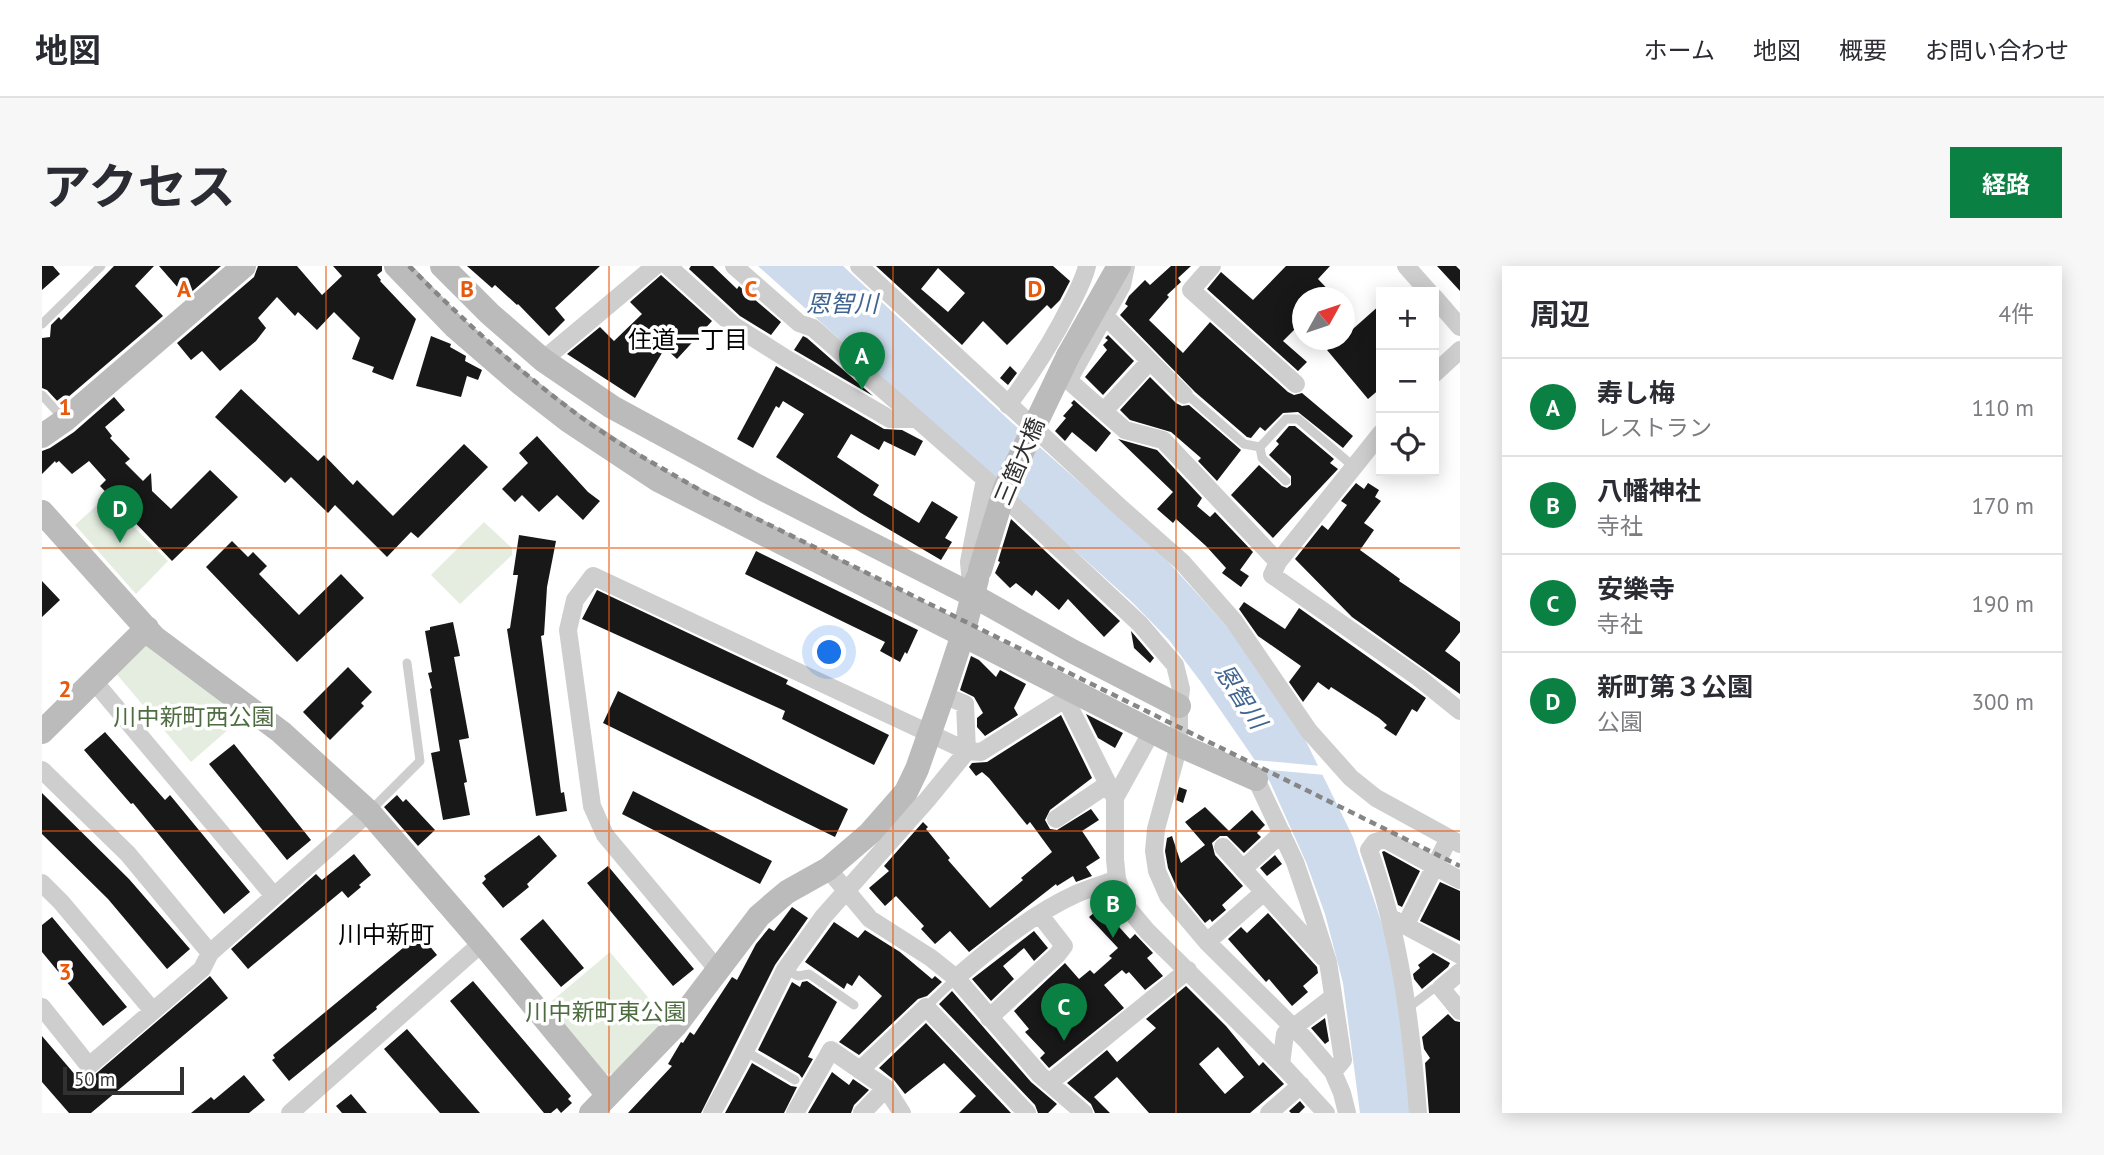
<!DOCTYPE html>
<html lang="ja">
<head>
<meta charset="utf-8">
<style>
	body { margin:0; font-family:"PT Sans","Noto Sans JP",sans-serif; background:#f7f7f7; color:#2b2b33 }
	.controls { position:absolute; right:21px; top:21px; display:grid; overflow:hidden; border-radius:0px; box-shadow:0 4px 18px #0003 }
	.controls button { width:63px; height:63px; display:grid; place-items:center; padding:0; border:0; border-bottom:2px solid #e1e1e2; background:#fff; color:#2b2b33; font:35px sans-serif }
	.compass { position:absolute; left:1250px; top:21px; width:63px; height:63px; border-radius:50%; background:#fff; box-shadow:0 4px 18px #0003; rotate:50deg }
	.scale { position:absolute; left:21px; bottom:18px; width:121px; box-sizing:border-box; padding-left:7px; border:4px solid #313131; border-top:0; font-size:19px; line-height:24px; white-space:nowrap; color:#313131; -webkit-text-stroke:5px #fff; paint-order:stroke }
	.you { position:absolute; left:788px; top:387px; width:24px; height:24px; margin:-18px; border:5px solid #fff; border-radius:50%; background:#1a73e8; box-shadow:0 0 0 10px #1a73e833 }
	.badge { display:grid; place-items:center; width:46px; height:46px; border-radius:50%; background:#0b8043; color:#fff; font-size:23px; font-weight:700 }
	.pin { position:absolute; translate:-50% -58px; filter:drop-shadow(0 2px 4px #0008) }
	.pin::after { content:''; position:absolute; top:37px; width:24px; height:21px; background:inherit; clip-path:polygon(0 0,100% 0,50% 100%) }
	.list { margin:0; padding:0; list-style:none }
	h2 { display:flex; justify-content:space-between; align-items:center; height:91px; margin:0; padding:0 28px; font-size:30px }
	h2 small { font-size:23px; font-weight:400; color:#7c7c81 }
	.list li { display:grid; grid-template-columns:46px 1fr auto; gap:21px; align-items:center; box-sizing:border-box; height:98px; padding:0 28px; border-top:2px solid #e1e1e2 }
	.list b { display:block; font-size:26px; white-space:nowrap }
	.list p { margin:0; font-size:23px; white-space:nowrap; color:#7c7c81 }
	.list em { font-size:23px; font-style:normal; color:#7c7c81 }
	.icon { flex:none; width:38px; height:38px; fill:none; stroke:currentColor; stroke-width:2; stroke-linecap:round; stroke-linejoin:round }
	.map { position:relative; flex:none; width:1418px; height:847px; overflow:hidden; border-radius:0px }
	header { display:flex; align-items:center; gap:42px; box-sizing:border-box; height:98px; padding:0 35px; background:#fff; border-bottom:2px solid #e1e1e2 }
	header strong { font-size:33px }
	nav { display:flex; gap:38px; margin-inline-start:auto; font-size:24px }
	.intro { display:flex; align-items:center; justify-content:space-between; box-sizing:border-box; height:168px; padding:0 42px }
	h1 { margin:0; font-size:49px }
	.button { padding:18px 32px; border-radius:0px; background:#0b8043; color:#fff; font-size:24px; font-weight:700 }
	main { display:flex; gap:42px; padding:0 42px }
	aside { flex:1; background:#fff; border-radius:0px; box-shadow:0 4px 18px #0003 }
	.map>svg:first-child { display:block }
</style>
</head>
<body>
<header>
<strong>地図</strong>
<nav><a>ホーム</a><a>地図</a><a>概要</a><a>お問い合わせ</a></nav>
</header>
<div class="intro"><h1>アクセス</h1><a class="button">経路</a></div>
<main>
<div class="map">
<svg width="1418" height="847" viewBox="0 0 1418 847">
	<rect width="100%" height="100%" fill="#fff"/>
	<path fill="#e5ede0" d="M63 232 126 295 94 328 33 259Z
		M442 256 470 282V289L418 338 389 309Z
		M104 376 203 449 149 496 72 405Z
		M568 686 625 754 573 807 564 808 505 739Z"/>
	<path fill="#cddbec" d="M716 0H801L968 155 1120 289 1191 367 1257 461 1311 571 1347 679 1372 847H1318L1301 717 1283 648 1264 596 1228 516 1159 416 1127 374 1090 336Z"/>
	<path fill="#fff" d="M1213 494 1279 500 1283 509 1218 503Z"/>
	<path fill="#181818" fill-rule="evenodd" d="M0 0H11L18 8 0 24Z
		M72 0H112L93 20 121 50 18 138 5 124 0 122V72L8 71 9 59 17 51 19 54Z
		M117 0H179L144 31Z
		M216 0H255L280 29 300 10 291 0H340V5L335 9 339 14 338 15 374 53 351 114 330 106 332 101 310 93 318 72 292 46 275 64 256 46 253 50 235 31 216 52 224 62 214 75 178 105 160 85 149 94 135 77 212 11Z
		M425 0H558L513 42 523 54 507 70 476 38 475 39 453 19 450 22Z
		M649 0H671L695 23 697 20 739 56 729 69 698 50 647 3Z
		M834 0H1011L1028 15 1018 34 1009 43 1005 39 965 79 941 55 920 79ZM896 2 923 27 906 46 879 23Z
		M1129 0H1149L1136 12 1139 16 1125 29 1127 31 1107 54 1141 87 1168 56 1246 126 1252 129 1260 127 1311 170 1301 182 1256 146 1241 147 1223 165 1218 161 1209 172 1205 171 1153 126 1078 49 1086 40 1083 38 1087 30 1103 14 1108 19Z
		M1244 0H1288L1276 13 1294 32H1261V55L1241 75 1265 96 1256 105 1165 23 1179 6 1211 34Z
		M1395 0H1414L1418 4V25Z
		M619 9 670 55 635 93 623 82 593 132 525 88 558 61 572 75 600 48 588 36Z
		M1339 38V122L1326 133 1285 84 1298 74H1303V70Z
		M1066 69 1092 95 1061 129 1043 111 1065 84 1061 79 1066 74 1063 72Z
		M389 70 409 78 408 81 424 90 423 95 440 104 436 114 425 110 419 131 374 120Z
		M761 70 765 72 831 130 752 84Z
		M734 100 842 163 860 164 881 175 873 190 842 175 837 184 809 168 795 191 837 219 831 229 877 257 890 235 916 251 903 272 910 276 899 294 819 247 734 191 762 148 741 135 737 142 734 140 711 182 695 173Z
		M968 100 975 107 966 119 958 112Z
		M1108 111 1134 137 1140 140 1147 139 1199 184 1175 215 1156 195 1159 192 1129 166 1088 154 1078 144Z
		M199 123 276 195 282 189 311 219 315 214 351 250 422 178 446 201 376 272 369 266 345 291 293 239 286 247 249 211 243 217 173 151Z
		M72 131 83 144 63 161 70 170 68 172 88 193 83 197 101 215 109 207 110 225 129 243 168 204 196 231 130 295 58 220 64 214 47 195 30 208 17 195 14 197 13 195 0 208V185L8 182 32 166Z
		M1032 134 1069 167 1054 186 1030 166 1023 175 1013 165 1024 152 1021 150 1031 139 1029 137Z
		M1247 160H1253L1292 193 1288 197 1296 203 1231 272 1189 229 1217 199 1240 220 1245 222 1249 219V210L1227 189 1237 178 1234 175Z
		M495 170 546 226 558 235 541 254 515 229 497 246 480 229 473 236 460 223 486 197 477 187Z
		M1076 173 1115 184 1160 232 1155 240 1168 251 1173 246 1211 286 1198 304 1207 310 1199 321 1180 307 1184 302 1164 280 1134 253 1131 257 1115 243 1131 226Z
		M1314 217 1322 223 1326 217 1337 224 1333 231 1339 235 1322 257 1332 264 1318 284 1358 313 1357 315 1418 356V366L1403 385 1418 396V428L1310 351 1253 293 1280 259 1286 264 1305 239 1299 235Z
		M969 253 1078 355 1062 371 1026 333 1017 344 994 324 990 330 974 317 968 322 953 307 958 296 956 295Z
		M477 269 514 275 505 321 502 369 499 370 519 527 522 526 525 545 494 550 465 363 468 362 476 309H471Z
		M190 275 206 291 211 286 225 300 217 308 257 349 299 308 322 332 255 396 164 301Z
		M714 285 876 364 865 388 863 386 858 396 838 385 843 376 703 308Z
		M0 315 18 334 0 351Z
		M555 324 746 414 744 418 847 469 832 499 740 453 743 445 540 353Z
		M1202 336 1243 363 1257 342 1384 432 1375 446 1370 443 1354 470 1342 462 1345 459 1337 452 1289 421 1287 424 1276 416 1261 436 1247 416 1259 400 1216 370 1197 343Z
		M411 356 418 390 412 391 427 472 417 474 425 516 422 517 428 549 401 554 389 487 398 485 388 423 390 422 386 407 390 406 383 365 388 364V361Z
		M1089 365 1112 392 1108 397 1092 382Z
		M929 390 937 394 954 411 958 404 984 418 972 442 976 449 943 470 935 461V452L941 447 932 431 918 424Z
		M306 401 330 426 319 437 322 440 288 474 261 446Z
		M576 425 806 543 793 571 561 457Z
		M1044 448 1081 467 1073 482 1056 472Z
		M1019 449 1050 512 1008 544 1003 554 1008 563 1015 564 1049 543 1057 554 1040 565 1058 592 1044 601 1050 610 1034 616 1031 610 1015 620 1014 618 927 686 908 665 893 678 879 663 882 660 854 630 843 640 827 622 847 605 842 600 881 556 886 561 884 563 908 592 906 594 948 642 981 614 979 612 1010 586 988 556 985 559 947 512 940 506 934 510 927 501 930 497 945 496Z
		M63 466 123 534 128 529 208 626 182 648 91 537 89 538 42 484Z
		M192 478 269 574 245 594 167 498Z
		M1137 521 1145 524 1141 537 1134 534Z
		M591 525 730 595 718 618 580 548Z
		M0 527 87 613 148 683 125 703 66 633 0 568Z
		M355 529 361 536 364 533 393 564 376 580 342 541Z
		M1163 541 1187 565 1210 544 1223 559 1215 567 1219 571 1202 587 1185 570H1178L1170 577 1173 589 1201 620 1180 639 1184 644 1170 656 1168 653 1163 657 1136 624 1126 602 1123 585 1125 572 1130 570 1139 597 1163 579 1143 556Z
		M497 569 515 590 485 618 487 621 461 642 440 617 444 613 442 610Z
		M1342 585 1378 605 1360 641 1356 639 1340 586Z
		M312 588 329 609 317 619 319 621 306 632 300 625 206 703 189 683 274 608 280 614Z
		M1233 589 1240 598 1225 610 1218 602Z
		M566 600 652 703 631 720 545 617Z
		M1398 616 1418 625V675L1378 655Z
		M750 641 766 652 733 699 659 847H586L630 800 626 798 639 776 641 777 648 766 652 769 690 711 695 714 714 678 727 662 732 665Z
		M1059 641 1088 673 1093 668 1111 687 1105 692 1121 710 1103 724 1087 706 1084 708 1080 704 1062 719 1082 742 1007 802 998 792 1003 787 983 766 987 763 972 745 1023 697 1037 713 1048 704 1052 708 1070 692 1067 690 1076 682 1047 651Z
		M1226 647 1275 701 1276 707 1261 720 1266 726 1250 740 1227 713 1224 716 1186 673 1199 661 1205 667Z
		M10 651 85 741 61 760 0 686V659Z
		M501 653 542 702 519 721 478 673Z
		M792 656 816 672 823 664 858 686 890 713 893 710 900 716 885 730 876 733 817 789 797 776 840 730 817 709 810 720 805 717 802 723 763 696Z
		M992 665 1006 682 992 695 982 682 961 700 972 713 949 735 930 713Z
		M378 668 395 689 334 741 335 743 247 815 230 794 233 792 231 789Z
		M1391 687 1408 697 1406 701 1380 723 1372 713 1371 708 1378 702 1376 699Z
		M168 710 186 732 49 847H27L0 816V770L35 811 38 807 43 812 50 811Z
		M431 715 529 830 526 833 530 837 519 847 515 842 509 847H502L408 735Z
		M765 715 795 736 766 791 771 793 760 812 757 808 716 784 750 716 758 721 760 716Z
		M1144 720 1184 760 1217 800 1221 796 1242 818 1208 847H1107L1075 811 1052 831 1068 847H1053L1049 838 1025 817 1065 784 1075 796 1114 762 1104 753ZM1176 781 1202 811 1183 828 1157 798Z
		M910 725 989 816 1015 838 1006 847H996L993 839 897 738Z
		M1406 748 1413 755 1418 756V847H1387L1383 797 1388 792 1382 783 1380 771Z
		M1283 752 1287 775 1283 778 1269 762Z
		M884 757 969 847H917L934 830 902 797 863 828 852 814 837 802Z
		M365 763 438 847H398L342 783Z
		M710 797 749 820 755 821 742 847H683Z
		M790 806 807 819 811 813 827 824 812 839 809 847H766Z
		M202 809 223 834 207 847H149L169 831 172 834Z
		M309 828 325 847H300L294 840Z
		M1258 835 1263 841 1257 847H1249L1247 845Z"/>
	<g fill="none" stroke-linecap="round" stroke-linejoin="round">
		<path stroke="#cecece" stroke-width="9" d="M0 58 59 0
			M0 129 22 153
			M1142 129 1149 132 1202 178 1218 181 1244 153H1256L1312 201
			M1218 181 1220 192 1244 215
			M328 545 378 495 365 397
			M743 704 756 710 767 708 812 739
			M884 741 914 712
			M1366 742 1391 723 1399 722
			M703 785 753 814"/>
		<path stroke="#cecece" stroke-width="18" d="M626 0 691 59 745 93 848 153H874
			M692 0 757 57 771 62 943 213 1098 358 1133 399 1139 423 1137 440V479L1114 563 1112 585 1115 605 1126 630 1165 676 1264 774 1291 806 1300 827 1305 847
			M817 0 1080 243 1140 296 1192 355 1267 465 1309 512 1334 532 1418 578
			M1170 0 1149 24 1254 118
			M1364 0 1387 26
			M1392 31 1418 61
			M1063 50 1142 129
			M501 94 613 0
			M1392 108 1418 84
			M1026 114 1083 164 1121 174 1236 296
			M1026 115 1080 19 1084 0
			M966 139C991 106 1012 73 1030 36 1036 24 1042 13 1045 0
			M1062 145 1108 95
			M1339 167 1236 296 1230 309 1377 412 1418 445
			M929 318 927 296 943 213
			M51 414 232 630
			M1023 432 1073 532
			M1110 465 1073 532V593L1075 613 1085 641 1105 665 1239 798 1284 847
			M0 504 86 588 168 687
			M1214 513 1253 596 1270 646 1286 696 1301 794 1291 806
			M1014 553 1066 518
			M1181 581 1282 692
			M786 603 828 653 889 692 914 712 998 809 1042 847
			M1201 603 1240 567
			M0 617 19 636 111 745
			M1353 654 1418 689
			M1363 660 1407 572
			M1165 676 1222 626
			M675 703 563 569 550 540 526 364 533 334 551 310 925 485 939 486 1034 426
			M1418 706 1399 722 1418 745
			M914 712C950 681 990 648 1034 628 1048 622 1062 618 1075 613
			M0 741 47 800 160 703 168 687 327 546
			M947 752 1015 689 1022 680 998 649
			M1239 798 1243 768 1291 731
			M818 804 884 741 985 847
			M1007 817 1146 704
			M248 847 440 677
			M670 847 696 799 743 704 781 651 885 534 925 485 923 438 901 429
			M753 847 789 784 844 822 860 847
			M820 847 844 822
			M1227 847 1259 819
			M1376 847C1369 758 1358 669 1327 584L1333 576 1343 573 1418 614"/>
		<path stroke="#bbb" stroke-width="24" d="M354 0 413 61 478 117 527 155 616 214 1137 479 1214 513
			M400 0 448 48 501 94 570 141 721 223 930 329 1030 385 1137 440
			M1026 90 1077 0
			M0 170 23 154 202 0
			M0 246 112 371 239 466 327 546 440 677 566 829
			M0 466 105 362
			M549 847 634 759 717 650 745 626 786 603 828 567 864 526 875 503 901 429 921 368 935 313"/>
		<path stroke="#868686" stroke-width="4.5" stroke-dasharray="7 5" stroke-linecap="butt" d="M367 0C419 52 473 102 532 146 573 177 620 202 665 228L1418 600"/>
		<path stroke="#bbb" stroke-width="24" d="M938 304 963 222 1026 90"/>
	</g>
	<path fill="none" stroke="#e8590c" stroke-width="2" stroke-opacity="0.55" d="M284 0V847M567 0V847M851 0V847M1134 0V847M0 282H1418M0 565H1418"/>
	<g text-anchor="middle" dominant-baseline="central" stroke-width="7" stroke-linejoin="round" paint-order="stroke">
		<g font-size="23" fill="#313131" stroke="#fff">
			<text transform="translate(977 195) rotate(-67)">三箇大橋</text>
		</g>
		<g font-size="23" fill="#4d6c40" stroke="#fff">
			<text x="152" y="450">川中新町西公園</text>
			<text x="564" y="745">川中新町東公園</text>
		</g>
		<g font-size="24" font-style="italic" fill="#416591" stroke="#fff">
			<text x="800" y="37">恩智川</text>
			<text transform="translate(1199 430) rotate(57)">恩智川</text>
		</g>
		<g font-size="24" fill="#000" stroke="#fff">
			<text x="646" y="73">住道一丁目</text>
			<text x="344" y="668">川中新町</text>
		</g>
	</g>
	<g font-size="23" text-anchor="middle" font-weight="bold" fill="#e8590c" stroke="#fff" stroke-width="7" stroke-linejoin="round" paint-order="stroke">
		<text x="142" y="31">A</text>
		<text x="425" y="31">B</text>
		<text x="709" y="31">C</text>
		<text x="993" y="31">D</text>
		<text x="23" y="149">1</text>
		<text x="23" y="431">2</text>
		<text x="23" y="714">3</text>
	</g>
</svg>
<div class="controls">
<button>+</button>
<button>−</button>
<button><svg class="icon" aria-label="locate" viewBox="0 0 24 24"><circle cx="12" cy="12" r="6"/><path d="M12 2v4M12 18v4M2 12h4M18 12h4"/></svg></button>
</div>
<svg class="compass" viewBox="-18 -18 36 36"><path d="M0-13l5 13h-10z" fill="#e53935"/><path d="M0 13l5-13h-10z" fill="#7c7c81"/></svg>
<div class="scale">50 m</div>
<div class="you"></div>
<div class="pin badge" style="left:820px;top:124px">A</div>
<div class="pin badge" style="left:1071px;top:672px">B</div>
<div class="pin badge" style="left:1022px;top:775px">C</div>
<div class="pin badge" style="left:78px;top:277px">D</div>
</div>
<aside>
<h2>周辺<small>4件</small></h2>
<ul class="list">
<li><span class="badge">A</span><div><b>寿し梅</b><p>レストラン</p></div><em>110 m</em></li>
<li><span class="badge">B</span><div><b>八幡神社</b><p>寺社</p></div><em>170 m</em></li>
<li><span class="badge">C</span><div><b>安樂寺</b><p>寺社</p></div><em>190 m</em></li>
<li><span class="badge">D</span><div><b>新町第３公園</b><p>公園</p></div><em>300 m</em></li>
</ul>
</aside>
</main>
</body>
</html>
